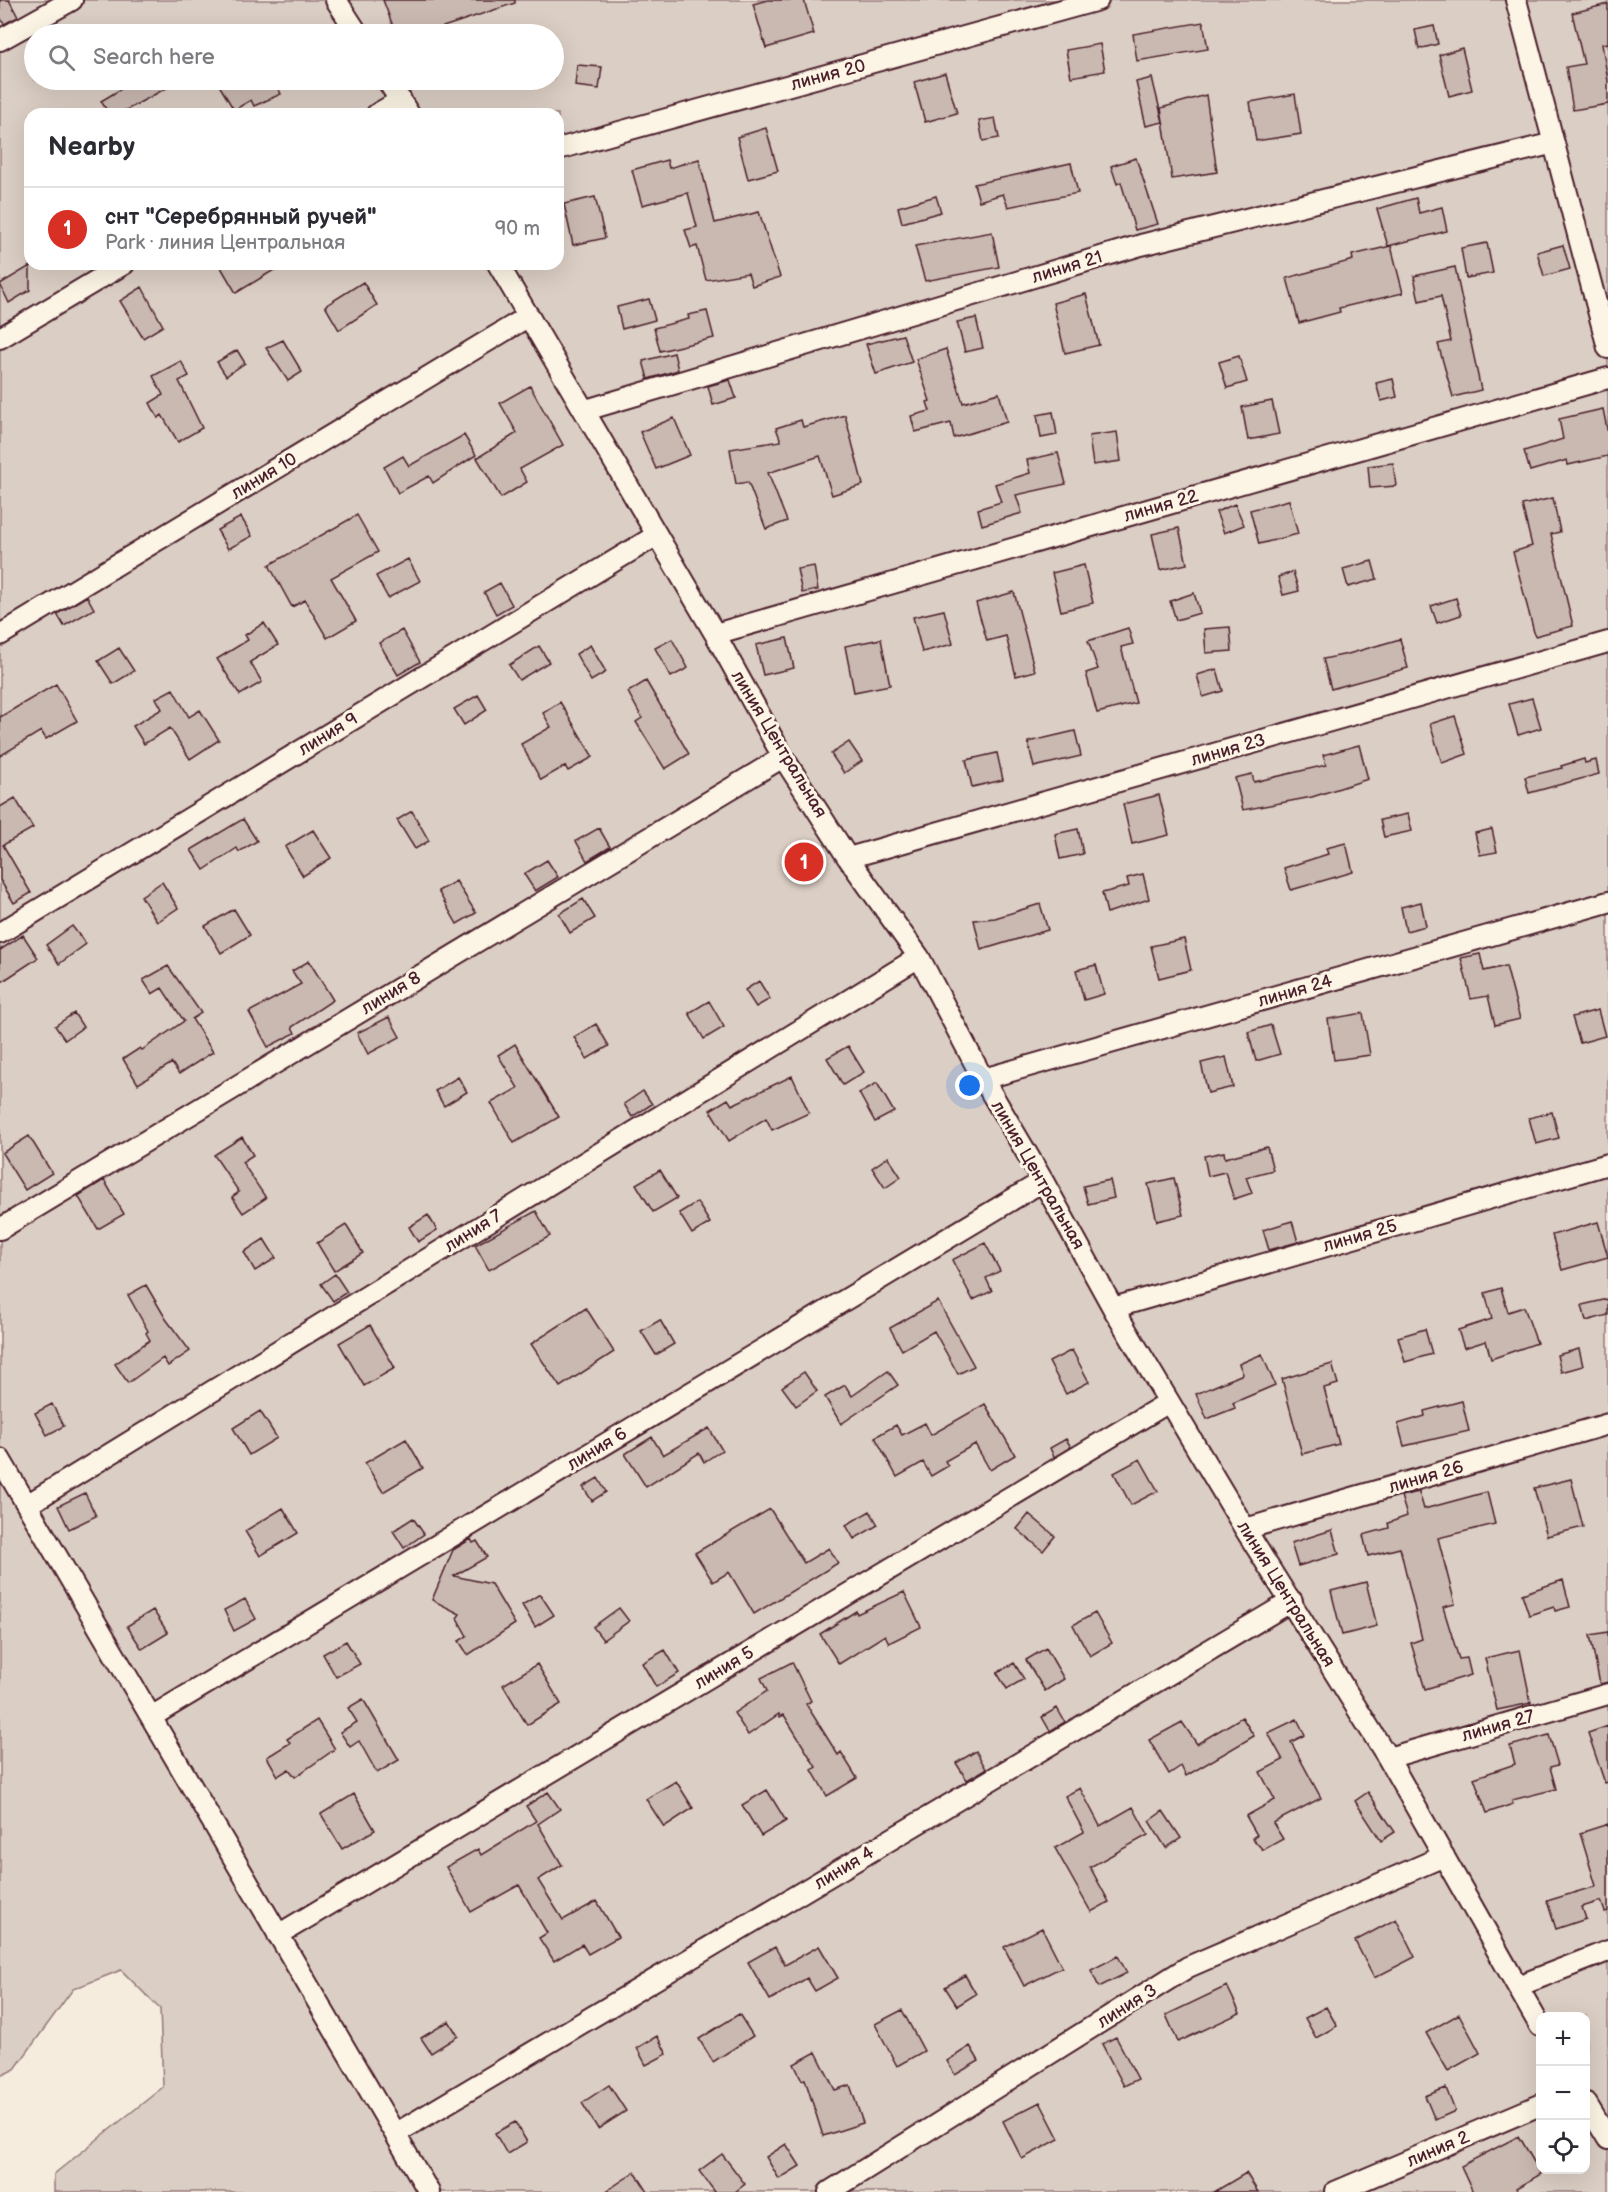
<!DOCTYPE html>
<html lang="en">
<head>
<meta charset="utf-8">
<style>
	body { margin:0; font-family:"Balsamiq Sans",sans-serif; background:#f7f7f7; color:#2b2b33 }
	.controls { position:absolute; right:18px; bottom:18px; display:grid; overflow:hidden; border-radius:12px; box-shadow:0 6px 24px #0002 }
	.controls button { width:54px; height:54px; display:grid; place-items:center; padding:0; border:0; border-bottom:2px solid #e1e1e2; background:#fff; color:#2b2b33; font:30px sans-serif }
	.you { position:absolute; left:970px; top:1086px; width:21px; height:21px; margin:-15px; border:4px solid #fff; border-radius:50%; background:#1a73e8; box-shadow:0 0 0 9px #1a73e833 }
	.badge { display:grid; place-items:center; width:39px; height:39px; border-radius:50%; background:#d93025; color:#fff; font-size:20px; font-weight:700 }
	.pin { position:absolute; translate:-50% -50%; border:3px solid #fff; box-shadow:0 2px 6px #0006 }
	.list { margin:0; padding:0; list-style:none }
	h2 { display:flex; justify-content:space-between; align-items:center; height:78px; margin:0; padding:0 24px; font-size:26px }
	h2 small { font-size:20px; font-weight:400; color:#7c7c81 }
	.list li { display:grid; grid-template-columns:39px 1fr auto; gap:18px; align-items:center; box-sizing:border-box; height:84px; padding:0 24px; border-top:2px solid #e1e1e2 }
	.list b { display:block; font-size:22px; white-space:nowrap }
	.list p { margin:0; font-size:20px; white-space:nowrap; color:#7c7c81 }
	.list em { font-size:20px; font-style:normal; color:#7c7c81 }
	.icon { flex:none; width:33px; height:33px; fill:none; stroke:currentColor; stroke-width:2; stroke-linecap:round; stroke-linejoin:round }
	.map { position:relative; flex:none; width:1608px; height:2192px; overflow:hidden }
	.search { position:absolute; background:#fff; box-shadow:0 6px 24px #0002; left:24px; top:24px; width:540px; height:66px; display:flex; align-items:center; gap:15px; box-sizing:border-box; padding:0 21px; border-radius:33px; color:#7c7c81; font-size:22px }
	.panel { position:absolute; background:#fff; box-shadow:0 6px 24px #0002; left:24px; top:108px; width:540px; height:162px; border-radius:18px }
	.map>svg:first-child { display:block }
</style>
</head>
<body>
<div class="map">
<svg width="1608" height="2192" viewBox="0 0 1608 2192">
	<rect width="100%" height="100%" fill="#f5ecde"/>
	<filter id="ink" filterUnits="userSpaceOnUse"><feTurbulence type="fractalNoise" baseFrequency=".0167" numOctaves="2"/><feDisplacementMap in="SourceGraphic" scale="12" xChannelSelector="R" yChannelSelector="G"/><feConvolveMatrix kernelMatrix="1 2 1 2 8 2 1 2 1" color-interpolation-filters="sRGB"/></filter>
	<g filter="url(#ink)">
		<path fill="#dbcec4" stroke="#927678" stroke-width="1.5" fill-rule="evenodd" d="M0 0H1608V2192H54V2174L163 2087 160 2009 121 1970 73 1989 15 2069 0 2076ZM34 34H554V80H34ZM30 114H558V264H30ZM1540 2016H1586V2170H1540Z"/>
		<path fill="#cab9b1" stroke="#4a1f2b" stroke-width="1.5" d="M0 0H9L18 17 4 24 0 17Z
			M383 0H515V3L443 27 445 34H396Z
			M768 0H804L814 34 766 48 753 4Z
			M1608 4V43L1602 44 1608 81V104L1573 110 1566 67 1584 64 1572 13Z
			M1203 22 1208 49 1137 61 1133 34Z
			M1434 26 1438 44 1419 49 1415 30Z
			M1100 44 1105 71 1071 77 1066 50Z
			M1462 48 1472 90 1449 96 1439 55Z
			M577 65 602 67 599 89 575 86Z
			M945 73 957 113 925 122 914 82Z
			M1152 78 1163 122 1146 126 1136 82Z
			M136 80H181L119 114H109L101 101Z
			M216 80H274L281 94 254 106 251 100 234 110Z
			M1295 94 1301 134 1256 141 1250 102Z
			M1206 95 1217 172 1172 179 1161 108Z
			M995 118 999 138 983 141 979 121Z
			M766 128 778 171 748 179 737 137Z
			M1136 158 1158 224 1135 230 1121 182 1117 184 1111 166Z
			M699 159 715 223 759 212 780 277 752 286 748 273 706 280 697 246 691 248 685 230 697 227 688 193 642 205 632 170 667 160 669 168Z
			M1071 163 1078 193 1008 207 1003 194 979 201 974 184Z
			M936 196 941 212 902 223 898 207Z
			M595 197 605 238 573 245 564 204Z
			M1416 198 1419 213 1442 207 1447 231 1388 246 1377 209Z
			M992 232 999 267 925 281 915 246Z
			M1487 243 1493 273 1466 278 1461 248Z
			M1563 245 1570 269 1544 276 1537 252Z
			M1391 246 1403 293 1339 308 1340 312 1299 323 1287 278 1353 260 1352 255Z
			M219 264H284L236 293Z
			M30 266V290L9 303 0 284Z
			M1455 267 1481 390 1453 397 1438 344 1451 341 1441 296 1419 301 1414 276Z
			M363 282 377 305 339 330 325 306Z
			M142 287 163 326 143 338 120 301Z
			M1086 294 1099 345 1065 353 1053 303Z
			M649 299 655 320 622 329 617 307Z
			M707 311 714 338 660 351 654 328 689 319 688 315Z
			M976 318 983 348 965 352 957 322Z
			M903 335 912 362 876 374 866 344Z
			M283 340 302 372 288 381 266 348Z
			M946 349 963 403 999 393 1007 422 954 438 951 423 915 432 911 416 930 411 927 402 930 401 916 359Z
			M237 350 245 363 226 376 217 362Z
			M674 353 678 370 648 379 643 361Z
			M1239 356 1247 382 1227 388 1219 362Z
			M181 361 189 376 179 381 202 428 178 442 162 415 158 418 150 403 163 395 153 376Z
			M1393 379 1397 397 1381 401 1376 383Z
			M730 380 736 398 713 405 708 386Z
			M530 386 563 445 520 469 527 482 501 498 477 458 517 433 500 403Z
			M1272 401 1279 434 1248 440 1242 407Z
			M1603 409 1608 434V456L1568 465 1567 460 1530 471 1524 451 1563 439 1559 419Z
			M1053 412 1057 435 1041 438 1037 415Z
			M845 415 863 485 832 495 820 456 768 473 787 521 766 529 748 482 736 484 730 449 781 441 776 428 801 420 803 427Z
			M674 418 690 455 656 469 640 432Z
			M1117 432 1121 461 1093 465 1089 436Z
			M464 435 476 455 433 483 429 476 398 493 384 467 403 456 409 466Z
			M1058 453 1066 484 1016 495 1022 513 982 525 978 509 1001 502 995 484 1030 473 1027 460Z
			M1393 463 1396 486 1370 488 1368 466Z
			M1553 498 1560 532 1551 534 1573 626 1535 636 1513 552 1532 546 1522 505Z
			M1289 500 1298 534 1259 544 1250 510Z
			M1235 504 1244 525 1224 533 1216 512Z
			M357 515 378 552 331 578 356 621 327 638 305 600 292 607 269 565Z
			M241 517 252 536 228 549 217 530Z
			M1179 528 1187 564 1160 570 1152 534Z
			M408 559 420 581 388 598 376 576Z
			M1372 561 1377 579 1348 587 1343 569Z
			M1084 565 1093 603 1061 611 1052 573Z
			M814 566 818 590 802 593 797 569Z
			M1293 572 1299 591 1283 595 1278 577Z
			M500 583 512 605 496 614 484 592Z
			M1014 592 1035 671 1016 676 1006 636 987 641 976 603Z
			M1194 593 1200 613 1176 620 1170 601Z
			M87 596 94 609 64 626 57 614Z
			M1456 598 1461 615 1437 623 1431 606Z
			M944 610 953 644 922 652 913 617Z
			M264 623 278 645 250 662 262 682 240 695 217 659 248 640 245 635Z
			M1230 627 1232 651 1206 653 1204 629Z
			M1128 628 1133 644 1121 647 1136 703 1097 713 1086 673 1098 669 1088 641Z
			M402 630 420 662 398 675 379 643Z
			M787 638 794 668 763 675 756 645Z
			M672 639 688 668 671 677 655 648Z
			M881 639 890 685 854 692 845 646Z
			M1400 639 1408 668 1331 689 1323 659 1348 654Z
			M590 645 606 672 591 681 576 654Z
			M539 646 549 662 519 680 509 665Z
			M119 648 134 671 113 684 98 661Z
			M1217 669 1223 691 1203 697 1197 675Z
			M646 681 689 754 665 769 636 722 642 718 628 692Z
			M56 684 77 721 46 739 41 731 0 756V717Z
			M173 689 189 717 200 710 219 740 190 759 170 728 144 744 133 726 162 709 156 698Z
			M478 695 487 710 464 725 454 709Z
			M1532 698 1541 728 1518 735 1509 704Z
			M560 702 593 757 568 771 565 766 541 780 521 744 551 727 543 713Z
			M1455 716 1467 754 1442 763 1430 724Z
			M1075 731 1081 756 1034 767 1028 742Z
			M849 742 862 761 844 773 831 754Z
			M1359 745 1368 779 1312 797 1243 810 1235 778 1252 774 1254 782 1326 765 1323 755Z
			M997 753 1003 780 972 787 966 760Z
			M1584 759 1585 763 1596 760 1599 774 1529 793 1525 777 1562 768 1561 766Z
			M1159 795 1169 835 1132 844 1123 804Z
			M15 798 33 828 3 845 31 893 14 903 0 880V807Z
			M412 811 429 841 415 849 397 820Z
			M1408 814 1412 831 1384 837 1380 820Z
			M243 819 257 841 239 852 237 848 204 870 191 850Z
			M599 828 610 847 587 861 576 841Z
			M1078 829 1083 854 1060 859 1055 834Z
			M1492 829 1497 852 1480 855 1475 833Z
			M313 830 331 858 303 876 285 847Z
			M1346 843 1353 872 1291 890 1284 868 1328 854 1326 848Z
			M547 860 558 877 535 891 524 874Z
			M1143 874 1149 899 1107 913 1102 893 1129 886 1127 878Z
			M456 881 476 913 457 924 438 891Z
			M162 882 178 908 157 922 141 896Z
			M583 899 595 918 570 933 559 914Z
			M1421 902 1426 926 1406 931 1401 907Z
			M1040 904 1048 930 981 950 974 920 995 918Z
			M234 909 250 935 221 953 205 926Z
			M72 926 86 944 59 964 46 945Z
			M23 935 38 958 0 983V950Z
			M1184 939 1191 970 1159 978 1151 946Z
			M1480 954 1484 971 1506 966 1520 1019 1495 1025 1488 996 1471 999 1461 958Z
			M309 961 333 1000 292 1027 295 1033 268 1047 249 1012 301 984 292 971Z
			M1096 965 1104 994 1084 1000 1076 970Z
			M168 966 201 1013 192 1019 213 1052 179 1074 172 1063 138 1084 123 1059 140 1048 142 1050 184 1021 162 988 152 994 143 980Z
			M759 981 770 999 756 1007 745 990Z
			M709 1001 724 1027 704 1039 689 1013Z
			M1598 1010 1605 1036 1580 1043 1572 1017Z
			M74 1013 83 1027 65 1040 55 1026Z
			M1363 1013 1370 1055 1334 1060 1328 1019Z
			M389 1017 400 1037 368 1054 357 1033Z
			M596 1024 609 1046 587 1059 574 1037Z
			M1271 1025 1280 1054 1256 1061 1248 1032Z
			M515 1044 559 1117 514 1143 491 1103 518 1088 498 1055Z
			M848 1046 864 1072 843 1085 827 1058Z
			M1226 1057 1233 1087 1208 1093 1201 1063Z
			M792 1076 809 1113 772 1130 766 1118 729 1141 710 1110 728 1099 732 1105Z
			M458 1077 467 1092 444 1106 435 1091Z
			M877 1083 894 1112 875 1122 859 1093Z
			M643 1091 652 1104 632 1117 624 1104Z
			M1552 1112 1559 1138 1536 1144 1529 1118Z
			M29 1136 52 1173 25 1190 2 1153Z
			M242 1137 253 1155 242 1162 266 1198 243 1213 232 1197 239 1192 214 1155Z
			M1267 1147 1273 1170 1246 1177 1252 1193 1234 1199 1225 1172 1208 1176 1204 1156 1224 1152 1225 1158Z
			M888 1157 901 1177 885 1188 872 1168Z
			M660 1170 677 1198 653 1212 636 1184Z
			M1174 1178 1183 1215 1157 1221 1148 1184Z
			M104 1180 124 1214 98 1229 78 1196Z
			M1110 1180 1114 1198 1088 1204 1083 1186Z
			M697 1202 710 1223 692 1234 679 1213Z
			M536 1211 550 1236 489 1270 475 1245Z
			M428 1215 437 1230 418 1242 409 1227Z
			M1292 1221 1298 1242 1269 1250 1263 1230Z
			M1598 1222 1608 1257 1562 1270 1552 1235Z
			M346 1225 363 1253 334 1271 317 1243Z
			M264 1239 276 1258 255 1271 244 1252Z
			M985 1243 1000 1271 986 1278 992 1291 973 1300 952 1260Z
			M335 1274 347 1292 333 1301 321 1284Z
			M146 1285 166 1319 190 1351 168 1366 163 1358 128 1383 115 1364 150 1340 146 1333 148 1331 128 1295Z
			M1501 1288 1508 1312 1524 1307 1537 1343 1491 1359 1486 1341 1464 1348 1458 1330 1492 1319 1485 1293Z
			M1608 1299V1315L1586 1321 1582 1305Z
			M938 1301 974 1366 958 1374 934 1331 902 1350 890 1328Z
			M586 1308 614 1352 560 1387 531 1344Z
			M660 1320 674 1344 656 1355 641 1331Z
			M370 1325 395 1368 364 1386 339 1343Z
			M1425 1329 1432 1354 1405 1362 1398 1337Z
			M1579 1349 1583 1366 1561 1372 1557 1355Z
			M1072 1350 1089 1382 1066 1394 1049 1362Z
			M1262 1354 1275 1385 1233 1403 1235 1408 1207 1419 1196 1394 1243 1374 1239 1364Z
			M1332 1364 1338 1384 1324 1388 1339 1444 1302 1454 1282 1379Z
			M888 1371 898 1385 841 1424 825 1397 845 1385 852 1396Z
			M804 1372 817 1391 796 1406 782 1387Z
			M1462 1401 1469 1431 1404 1446 1398 1424 1425 1416 1424 1411Z
			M52 1404 64 1426 47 1435 35 1413Z
			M985 1404 1015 1455 990 1470 975 1444 945 1461 948 1466 931 1476 923 1462 897 1477 875 1437 896 1425 902 1435 925 1423 931 1435Z
			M260 1411 277 1438 249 1455 233 1428Z
			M709 1428 722 1450 704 1462 699 1453 646 1487 625 1454 652 1437 663 1455Z
			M406 1439 423 1468 383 1492 365 1463Z
			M1066 1439 1071 1447 1054 1457 1050 1448Z
			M1140 1459 1158 1491 1131 1505 1114 1473Z
			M598 1478 606 1492 592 1501 583 1487Z
			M1571 1479 1583 1527 1547 1536 1534 1488Z
			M1419 1492 1424 1509 1487 1492 1495 1524 1438 1538 1455 1604 1443 1607 1459 1659 1467 1658 1471 1675 1425 1689 1411 1643 1422 1639 1400 1548 1368 1556 1363 1535 1389 1528 1388 1523 1407 1516 1401 1496Z
			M85 1493 96 1516 69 1529 58 1506Z
			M283 1508 298 1533 260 1556 245 1531Z
			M770 1509 804 1563 829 1548 838 1563 754 1614 729 1572 713 1582 695 1553Z
			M870 1511 878 1525 854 1539 846 1525Z
			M1029 1514 1055 1536 1043 1551 1017 1529Z
			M413 1518 424 1534 404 1548 393 1531Z
			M1332 1530 1339 1554 1298 1566 1291 1543Z
			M471 1539 473 1543 477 1541 487 1557 454 1576 491 1584 515 1624 468 1655 459 1641 467 1636 457 1618 460 1614 432 1600 453 1550Z
			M1563 1580 1570 1607 1555 1611 1554 1607 1529 1615 1522 1594Z
			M1366 1582 1377 1626 1342 1635 1331 1591Z
			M904 1592 921 1627 889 1643 885 1635 839 1664 820 1634 856 1611 857 1614Z
			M540 1594 554 1615 535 1627 522 1605Z
			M245 1599 256 1619 234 1631 224 1610Z
			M619 1608 629 1621 603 1640 593 1627Z
			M153 1610 168 1633 142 1649 127 1626Z
			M1095 1613 1112 1643 1090 1656 1073 1625Z
			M1608 1632V1682L1600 1684 1590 1635Z
			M346 1641 360 1664 336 1677 323 1654Z
			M1046 1648 1064 1679 1045 1691 1026 1660Z
			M665 1650 679 1673 656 1687 642 1663Z
			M1520 1650 1531 1703 1497 1710 1485 1658Z
			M792 1662 811 1701 806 1704 838 1755 841 1752 857 1778 827 1796 812 1770 816 1767 784 1715 780 1717 779 1714 748 1735 734 1713 767 1691 761 1678Z
			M1014 1663 1024 1679 1007 1689 997 1673Z
			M537 1664 561 1704 527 1725 503 1685Z
			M363 1699 399 1760 377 1773 359 1741 350 1747 340 1732 357 1722 348 1708Z
			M1057 1708 1065 1722 1050 1731 1042 1717Z
			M1242 1717 1254 1736 1186 1776 1181 1766 1169 1774 1149 1740 1182 1722 1197 1744Z
			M1297 1719 1305 1735 1291 1742 1321 1798 1273 1823 1283 1839 1263 1850 1252 1838 1257 1835 1246 1816 1275 1800 1260 1772 1283 1760 1268 1733Z
			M317 1720 335 1749 295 1777 289 1769 278 1776 267 1757 290 1743 287 1739Z
			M1608 1726V1782L1605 1783 1588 1733Z
			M1549 1735 1558 1765 1550 1767 1556 1789 1512 1800 1513 1804 1487 1813 1474 1778 1515 1764 1510 1746Z
			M976 1751 986 1769 967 1780 956 1763Z
			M676 1781 693 1808 664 1827 646 1799Z
			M1080 1788 1100 1826 1133 1807 1148 1835 1090 1867 1109 1902 1091 1912 1055 1848 1084 1832 1065 1796Z
			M767 1790 786 1821 761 1836 742 1805Z
			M548 1792 560 1809 538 1824 562 1865 538 1880 563 1920 597 1901 618 1937 588 1954 582 1944 554 1961 539 1938 547 1933 519 1885 471 1912 446 1867 478 1849 481 1855 536 1821 526 1806Z
			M1368 1792 1395 1832 1381 1841 1355 1801Z
			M354 1794 375 1830 342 1849 321 1814Z
			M1163 1811 1181 1838 1166 1848 1149 1821Z
			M1608 1824V1911L1605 1912 1601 1901 1582 1907 1586 1919 1556 1929 1547 1901 1596 1886 1580 1833Z
			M1396 1919 1415 1957 1374 1978 1355 1941Z
			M1042 1928 1062 1967 1024 1986 1004 1947Z
			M819 1946 838 1978 815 1991 807 1978 770 2000 748 1962 775 1947 785 1965Z
			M1118 1956 1127 1973 1099 1987 1091 1970Z
			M965 1975 976 1994 957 2006 945 1987Z
			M1227 1986 1240 2013 1178 2042 1166 2015Z
			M1326 2007 1337 2026 1316 2038 1305 2018Z
			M902 2010 924 2051 897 2066 875 2024Z
			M739 2014 753 2036 713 2062 699 2039Z
			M1459 2014 1480 2053 1448 2071 1426 2033Z
			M449 2021 458 2036 431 2053 421 2038Z
			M657 2036 667 2054 646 2065 637 2048Z
			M1116 2037 1138 2079 1124 2086 1102 2044Z
			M970 2046 979 2061 955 2075 947 2061Z
			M816 2052 835 2090 850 2085 863 2123 823 2136 805 2079 802 2080 794 2064Z
			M609 2085 626 2111 598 2129 582 2103Z
			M1446 2088 1455 2111 1435 2120 1425 2096Z
			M1040 2102 1059 2139 1022 2159 1003 2121Z
			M515 2122 527 2142 507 2154 495 2133Z
			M1519 2136 1541 2174 1516 2188 1518 2192H1473L1461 2166Z
			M786 2144 800 2166 779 2179 766 2157Z
			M722 2154 745 2184 735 2192H715L699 2171Z
			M635 2172 648 2192H605Z
			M1246 2173 1258 2192H1214Z"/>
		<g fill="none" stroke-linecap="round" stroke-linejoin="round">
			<defs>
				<path id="street" d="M336 0 358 34
					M1516 0 1608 348
					M0 40 72 0
					M387 80 409 114
					M377 114 401 100
					M558 149 1098 0
					M498 264 715 634 783 757 848 858 919 957 983 1079 1043 1181 1113 1308 1245 1529 1388 1758 1540 2026
					M0 338 124 264
					M586 410 1141 245 1554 143
					M715 634 1608 378
					M0 635 529 316
					M848 858 1608 642
					M0 933 657 535
					M983 1079 1608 902
					M0 1229 783 757
					M1113 1308 1608 1164
					M0 1459 429 2192
					M27 1505 919 957
					M1245 1529 1608 1424
					M151 1717 1043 1181
					M1388 1758 1608 1694
					M278 1935 1169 1402
					M1518 1986 1608 1951
					M1586 2103 1608 2139
					M395 2134 1292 1601
					M829 2192 1188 1967 1444 1856
					M1335 2192 1540 2105"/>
			</defs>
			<use href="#street" stroke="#4a1f2b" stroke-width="24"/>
			<use href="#street" stroke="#fcf5e5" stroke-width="20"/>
		</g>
	</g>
	<g text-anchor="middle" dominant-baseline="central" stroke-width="6" stroke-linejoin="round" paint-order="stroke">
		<g font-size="18" fill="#4a1f2b" stroke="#fcf5e5">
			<text transform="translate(828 75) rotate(-15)">линия 20</text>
			<text transform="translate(1067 267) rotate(-17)">линия 21</text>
			<text transform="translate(264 476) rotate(-31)">линия 10</text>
			<text transform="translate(1161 506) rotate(-16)">линия 22</text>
			<text transform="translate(328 734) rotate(-31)">линия 9</text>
			<text transform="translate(779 744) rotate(59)">линия Центральная</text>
			<text transform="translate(1228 750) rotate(-16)">линия 23</text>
			<text transform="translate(1295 991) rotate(-16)">линия 24</text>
			<text transform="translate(391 993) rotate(-31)">линия 8</text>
			<text transform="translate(1038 1175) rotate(60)">линия Центральная</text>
			<text transform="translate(473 1231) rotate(-32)">линия 7</text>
			<text transform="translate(1360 1236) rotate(-16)">линия 25</text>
			<text transform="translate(597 1449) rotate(-31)">линия 6</text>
			<text transform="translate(1426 1477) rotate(-16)">линия 26</text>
			<text transform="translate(1286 1594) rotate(58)">линия Центральная</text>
			<text transform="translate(724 1668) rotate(-31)">линия 5</text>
			<text transform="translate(1498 1726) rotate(-16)">линия 27</text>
			<text transform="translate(844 1868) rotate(-31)">линия 4</text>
			<text transform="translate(1127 2006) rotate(-32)">линия 3</text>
			<text transform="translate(1438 2149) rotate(-23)">линия 2</text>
		</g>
	</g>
</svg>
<div class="controls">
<button>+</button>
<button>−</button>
<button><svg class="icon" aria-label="locate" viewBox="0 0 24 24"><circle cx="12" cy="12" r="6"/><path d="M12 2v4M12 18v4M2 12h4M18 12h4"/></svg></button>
</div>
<div class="you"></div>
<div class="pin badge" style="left:804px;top:862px">1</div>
<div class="search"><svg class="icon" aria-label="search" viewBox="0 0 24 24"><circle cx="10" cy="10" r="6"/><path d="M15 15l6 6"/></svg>Search here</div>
<section class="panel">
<h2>Nearby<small></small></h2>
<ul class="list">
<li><span class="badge">1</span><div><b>снт &quot;Серебрянный ручей&quot;</b><p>Park · линия Центральная</p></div><em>90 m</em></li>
</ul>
</section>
</div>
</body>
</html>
